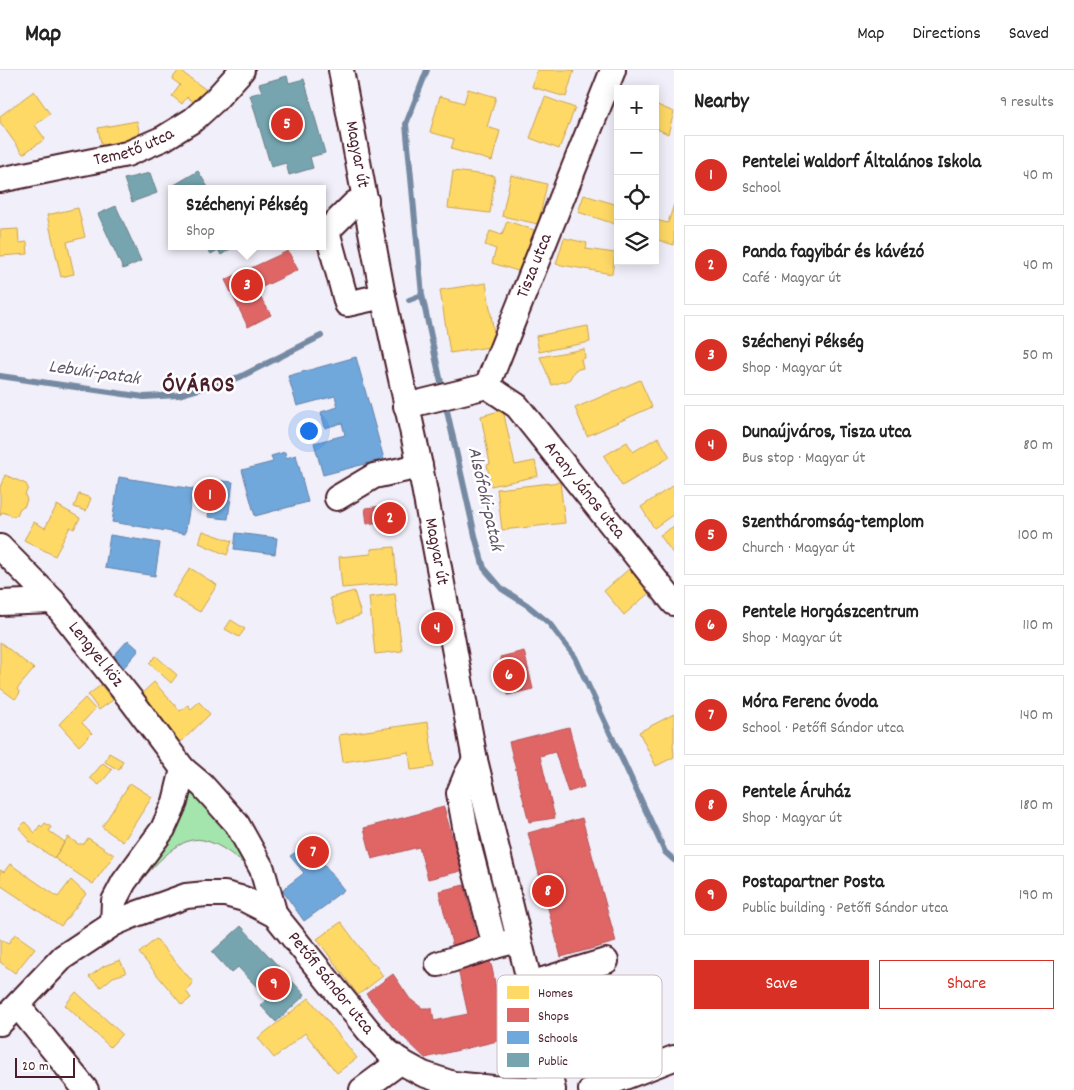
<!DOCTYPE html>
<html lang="en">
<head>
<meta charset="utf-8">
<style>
	body { margin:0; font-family:Dekko,sans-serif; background:#f6f6f6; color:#222 }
	.controls { position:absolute; right:15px; top:15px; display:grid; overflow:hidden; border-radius:0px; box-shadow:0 2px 12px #0003 }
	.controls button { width:45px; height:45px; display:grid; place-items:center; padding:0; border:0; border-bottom:1px solid #e0e0e0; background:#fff; color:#222; font:25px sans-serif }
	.scale { position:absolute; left:15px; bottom:12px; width:60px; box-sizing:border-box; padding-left:5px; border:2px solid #4a1f2b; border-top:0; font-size:14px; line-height:18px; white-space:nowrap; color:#4a1f2b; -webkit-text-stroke:4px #fff; paint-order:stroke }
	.you { position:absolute; left:308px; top:360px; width:18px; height:18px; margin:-12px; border:4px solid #fff; border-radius:50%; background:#1a73e8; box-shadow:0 0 0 8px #1a73e833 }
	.badge { display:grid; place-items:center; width:32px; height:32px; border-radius:50%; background:#d93025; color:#fff; font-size:16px; font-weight:700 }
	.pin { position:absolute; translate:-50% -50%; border:2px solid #fff; box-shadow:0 1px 5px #0006 }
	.popup { position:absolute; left:168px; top:115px; width:158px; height:65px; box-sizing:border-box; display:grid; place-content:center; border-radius:0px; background:#fff; filter:drop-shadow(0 1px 4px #0005); font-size:16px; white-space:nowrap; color:#767676 }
	.popup b { font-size:19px; color:#222 }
	.popup::after { content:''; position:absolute; left:50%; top:100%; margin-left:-10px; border:10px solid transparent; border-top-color:#fff }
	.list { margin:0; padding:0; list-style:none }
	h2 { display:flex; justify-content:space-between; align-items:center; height:65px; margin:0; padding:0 20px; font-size:21px }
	h2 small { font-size:16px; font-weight:400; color:#767676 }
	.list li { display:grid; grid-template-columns:32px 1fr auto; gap:15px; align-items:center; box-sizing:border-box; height:80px; margin:0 10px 10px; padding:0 10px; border:1px solid #e0e0e0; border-radius:0px }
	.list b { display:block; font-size:19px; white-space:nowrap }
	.list p { margin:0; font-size:16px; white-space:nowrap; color:#767676 }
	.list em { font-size:16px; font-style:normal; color:#767676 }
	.actions { display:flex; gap:10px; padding:15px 20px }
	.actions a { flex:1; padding:11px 0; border:1px solid #d93025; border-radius:0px; text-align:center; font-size:18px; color:#d93025 }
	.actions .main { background:#d93025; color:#fff }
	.icon { flex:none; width:28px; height:28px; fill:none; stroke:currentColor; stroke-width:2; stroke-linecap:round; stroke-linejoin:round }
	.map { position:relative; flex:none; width:674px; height:1020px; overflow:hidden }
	header { display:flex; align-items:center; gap:30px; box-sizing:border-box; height:70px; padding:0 25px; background:#fff; border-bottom:1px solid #e0e0e0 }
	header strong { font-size:24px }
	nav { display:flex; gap:28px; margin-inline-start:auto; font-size:18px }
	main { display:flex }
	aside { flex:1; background:#fff }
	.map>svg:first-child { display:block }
</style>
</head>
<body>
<header>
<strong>Map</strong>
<nav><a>Map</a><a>Directions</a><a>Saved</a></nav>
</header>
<main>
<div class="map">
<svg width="674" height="1020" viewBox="0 0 674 1020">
	<rect width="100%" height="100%" fill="#f1eff9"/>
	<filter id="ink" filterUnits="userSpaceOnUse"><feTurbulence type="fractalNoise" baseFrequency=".02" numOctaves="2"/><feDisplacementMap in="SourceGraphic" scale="10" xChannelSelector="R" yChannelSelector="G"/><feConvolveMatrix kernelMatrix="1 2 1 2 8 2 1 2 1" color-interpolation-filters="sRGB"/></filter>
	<g filter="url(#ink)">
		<path fill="#a4e5ad" stroke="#77826c" d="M195 719 233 760 252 801C238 789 222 774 203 770 178 764 149 802 134 819L130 816Z"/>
		<path fill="#ffd966" stroke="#c9a154" d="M179 0 209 22 199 36 187 27 182 34 172 26 180 15 172 9Z
			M537 0H574L566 27 532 17Z
			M468 19 496 27 487 57 500 61 492 91 451 79 454 69 430 62 440 26 464 33Z
			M34 21 50 44 35 55 45 69 23 84 0 52V46Z
			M545 27 575 38 559 79 530 68Z
			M655 34 674 42 668 64 655 58Z
			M137 51 141 70 102 78 98 58Z
			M453 101 495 106 490 143 448 138Z
			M511 105 547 114 538 154 502 146Z
			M584 125 618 135V155L578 142Z
			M674 134V175L655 169V150L668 153Z
			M78 138 85 167 67 172 74 204 61 207 47 145Z
			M507 151 534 160 521 202 492 193 496 179 485 175 490 161 502 165Z
			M18 159 19 173 27 172 28 184 0 186V160Z
			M564 168 587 173 586 179 615 183 612 204 556 194Z
			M486 213 496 276 450 283 440 220Z
			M588 256 590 272 539 282 536 266Z
			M584 279 585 288 581 289 583 298 575 300 569 310 552 315 540 287Z
			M640 310 652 337 587 366 575 338Z
			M503 340 515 395 535 391 538 406 491 416 487 395 490 394 481 346Z
			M658 367 670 387 622 416 604 386 627 372 633 382Z
			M5 405 26 414 28 418 25 425 27 430 24 437 20 438 17 445 13 446 2 442 0 446V417Z
			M560 412 565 453 502 460 497 419Z
			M674 415V444L654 458 641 437Z
			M79 424 91 428 86 441 74 437Z
			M57 435 80 448 74 459 70 457 55 486 24 470 34 452 45 458Z
			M674 456V485L660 465Z
			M203 461 232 471 227 485 199 473Z
			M394 477 397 513 342 518 339 487 371 484V479Z
			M190 498 217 515 200 542 172 526Z
			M630 498 650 522 624 545 604 521Z
			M354 521 361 545 338 553 330 528Z
			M395 524 402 581 375 584 369 527Z
			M231 550 245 559 239 567 225 559Z
			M0 572 34 599 17 619 20 623 15 629 0 618Z
			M156 586 177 605 171 613 149 593Z
			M154 612 180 641 188 635 191 639 199 632 210 644 179 674 138 627Z
			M101 615 113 630 99 640 88 625Z
			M85 628 95 639 82 653 92 663 79 676 59 654Z
			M674 644V672L673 673 674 687 656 696 639 662Z
			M428 652 434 697 411 700 409 682 343 692 339 665Z
			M109 683 123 691 119 700 105 692Z
			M103 693 112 700 99 715 90 708Z
			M130 713 152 727 123 772 102 757Z
			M25 752 35 763 40 755 42 757 45 753 51 757 49 761 65 772 54 788 28 771 29 769 19 758Z
			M68 767 78 774H84L88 768 114 785 93 814 54 788Z
			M10 794 58 827 71 810 86 824 61 856 0 815V800L4 802Z
			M341 852 372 894 374 893 383 906 358 925 317 869Z
			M15 864 35 878 15 903 0 892V869L8 874Z
			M156 869 193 912 186 921 191 928 182 935 139 883Z
			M120 890 126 903 113 907 101 917 89 907 104 896Z
			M76 922 122 964 110 977 65 935Z
			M309 928 357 988 337 1003 305 963 274 988 258 968Z"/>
		<path fill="#e06666" stroke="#b35154" d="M288 181 298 200 256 220 271 245 248 257 225 210Z
			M392 435 393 450 367 454 365 438Z
			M524 581 533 619 508 625 500 587Z
			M569 657 584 717 568 722 555 682 540 686 555 748 529 752 509 672Z
			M444 737 461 801 428 809 419 777 372 789 364 758Z
			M582 748 616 872 561 887 528 763Z
			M464 815 481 881 456 890 439 821Z
			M486 880 492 898 506 969 425 988 393 957 366 924 393 904 410 929 422 938H432L434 951 468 944 456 890Z
			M650 916 656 934 618 948 620 960 573 975 565 939Z"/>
		<path fill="#6fa8dc" stroke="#647fa7" d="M356 287 384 389 323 405 314 373 345 365 342 353 325 358 321 342 338 337 335 326 297 336 288 306Z
			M285 382 286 388 296 385 308 432 255 446 242 400 273 392 271 386Z
			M119 407 193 419 185 464 112 452Z
			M213 410 233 412 228 449 208 447Z
			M236 463 277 468 275 484 234 479Z
			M110 465 160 473 155 506 105 498Z
			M128 570 139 580 120 602 111 589Z
			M299 780 310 793 314 791 316 794 321 790 344 820 329 831V833L304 851 282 820 304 803 290 786Z"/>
		<path fill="#76a5af" stroke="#697d87" d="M287 6 289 13 304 9 325 83 310 87 313 98 289 105 286 93 271 97 250 25 262 22 259 14Z
			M198 101 209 119H172L171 117Z
			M150 103 157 123 132 132 124 109Z
			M116 136 141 191 123 199 98 144Z
			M206 176H235L221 185 218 180 211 184Z
			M241 856 305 925 276 952 260 935 268 929 238 897 231 903 212 882Z"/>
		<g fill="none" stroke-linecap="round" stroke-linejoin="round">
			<path stroke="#758aa2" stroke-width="6" d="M422 225 443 322
				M409 230 422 225 406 54 427 0
				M0 306 144 327 178 325 240 307 321 266
				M445 332 476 470 484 498 502 519 527 535 549 553 575 587 665 782 674 790"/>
			<defs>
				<g id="minor">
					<path id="s1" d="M341 0 383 226 420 396 475 690 530 914 553 1020"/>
					<path id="s2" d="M0 110 127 84 164 68 193 50 215 30 242 0"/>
					<path d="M366 130 355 133 327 161 347 234 383 226"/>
					<path id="s3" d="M487 316 613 0"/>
					<path id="s4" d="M487 316 517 336 674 533"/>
					<path d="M406 336 487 316"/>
					<path d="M337 428 374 406 420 396"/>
					<path id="s5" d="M0 477 53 531 132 631 183 699 202 715 237 754 262 799 275 845"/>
					<path d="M0 533 53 531"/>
					<path d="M475 690 466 706 459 723 468 773 495 876 518 870"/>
					<path d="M113 854 114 831 124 812 163 759 175 732 183 699"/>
					<path d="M438 894 495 876"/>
					<path d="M530 914 606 891"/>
					<path d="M18 936 86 1020"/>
					<path id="s6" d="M0 953 63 887 113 854 136 844 186 826 206 824H225L244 829 275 845 368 960 387 981 403 993 423 1004 453 1014 493 1018 551 1020"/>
					<path d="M362 1020 401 991"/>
					<path d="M591 1020 674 988"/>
				</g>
			</defs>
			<use href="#minor" stroke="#4a1f2b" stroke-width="28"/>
			<use href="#minor" stroke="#fff" stroke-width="24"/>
		</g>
	</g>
	<g text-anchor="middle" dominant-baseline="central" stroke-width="5" stroke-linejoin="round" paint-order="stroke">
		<g font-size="18" fill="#4a1f2b" stroke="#fff">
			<text stroke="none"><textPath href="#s2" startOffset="138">Temető utca</textPath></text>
			<text stroke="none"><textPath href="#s1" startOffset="86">Magyar út</textPath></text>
			<text stroke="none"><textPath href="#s3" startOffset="129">Tisza utca</textPath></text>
			<text stroke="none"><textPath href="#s4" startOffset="144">Arany János utca</textPath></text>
			<text stroke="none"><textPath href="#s1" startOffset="491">Magyar út</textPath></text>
			<text stroke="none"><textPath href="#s5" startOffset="144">Lengyel köz</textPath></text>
			<text stroke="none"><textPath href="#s6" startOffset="411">Petőfi Sándor utca</textPath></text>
		</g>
		<g font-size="19" font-style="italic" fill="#5f5567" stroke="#fff">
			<text transform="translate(94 304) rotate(8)">Lebuki-patak</text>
			<text transform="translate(484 429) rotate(77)">Alsófoki-patak</text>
		</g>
		<g font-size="22" font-weight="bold" letter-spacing="1" fill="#4a1f2b" stroke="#fff">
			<text x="199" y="316">ÓVÁROS</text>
		</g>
	</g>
	<rect x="497" y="905" width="165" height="103" rx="8" fill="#fff" stroke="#c9bcbf" stroke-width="1"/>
	<rect x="507" y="916" width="22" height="13" fill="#ffd966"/>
	<rect x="507" y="938" width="22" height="14" fill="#e06666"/>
	<rect x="507" y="961" width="22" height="13" fill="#6fa8dc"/>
	<rect x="507" y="983" width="22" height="14" fill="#76a5af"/>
	<g font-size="14" fill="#4a1f2b">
		<text x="538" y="927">Homes</text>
		<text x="538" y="950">Shops</text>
		<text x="538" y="972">Schools</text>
		<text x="538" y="995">Public</text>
	</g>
</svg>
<div class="controls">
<button>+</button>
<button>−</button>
<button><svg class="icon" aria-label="locate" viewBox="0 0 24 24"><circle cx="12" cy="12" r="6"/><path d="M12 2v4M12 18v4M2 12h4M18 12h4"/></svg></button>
<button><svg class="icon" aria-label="layers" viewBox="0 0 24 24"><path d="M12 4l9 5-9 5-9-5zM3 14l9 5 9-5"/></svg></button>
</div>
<div class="scale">20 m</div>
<div class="you"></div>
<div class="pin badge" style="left:210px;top:425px">1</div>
<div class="pin badge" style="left:390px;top:448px">2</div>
<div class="pin badge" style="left:247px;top:215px">3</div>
<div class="popup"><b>Széchenyi Pékség</b>Shop</div>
<div class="pin badge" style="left:437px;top:558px">4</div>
<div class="pin badge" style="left:287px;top:54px">5</div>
<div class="pin badge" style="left:509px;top:605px">6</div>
<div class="pin badge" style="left:313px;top:782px">7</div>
<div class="pin badge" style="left:548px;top:821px">8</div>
<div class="pin badge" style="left:274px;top:914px">9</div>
</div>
<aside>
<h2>Nearby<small>9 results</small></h2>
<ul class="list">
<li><span class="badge">1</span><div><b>Pentelei Waldorf Általános Iskola</b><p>School</p></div><em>40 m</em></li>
<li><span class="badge">2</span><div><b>Panda fagyibár és kávézó</b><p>Café · Magyar út</p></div><em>40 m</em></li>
<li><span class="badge">3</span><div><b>Széchenyi Pékség</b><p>Shop · Magyar út</p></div><em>50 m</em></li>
<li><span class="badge">4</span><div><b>Dunaújváros, Tisza utca</b><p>Bus stop · Magyar út</p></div><em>80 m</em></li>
<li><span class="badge">5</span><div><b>Szentháromság-templom</b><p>Church · Magyar út</p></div><em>100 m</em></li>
<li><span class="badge">6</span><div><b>Pentele Horgászcentrum</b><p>Shop · Magyar út</p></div><em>110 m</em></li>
<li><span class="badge">7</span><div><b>Móra Ferenc óvoda</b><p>School · Petőfi Sándor utca</p></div><em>140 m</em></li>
<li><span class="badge">8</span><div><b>Pentele Áruház</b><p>Shop · Magyar út</p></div><em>180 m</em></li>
<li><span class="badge">9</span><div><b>Postapartner Posta</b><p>Public building · Petőfi Sándor utca</p></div><em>190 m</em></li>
</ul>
<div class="actions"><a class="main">Save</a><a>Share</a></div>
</aside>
</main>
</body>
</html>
